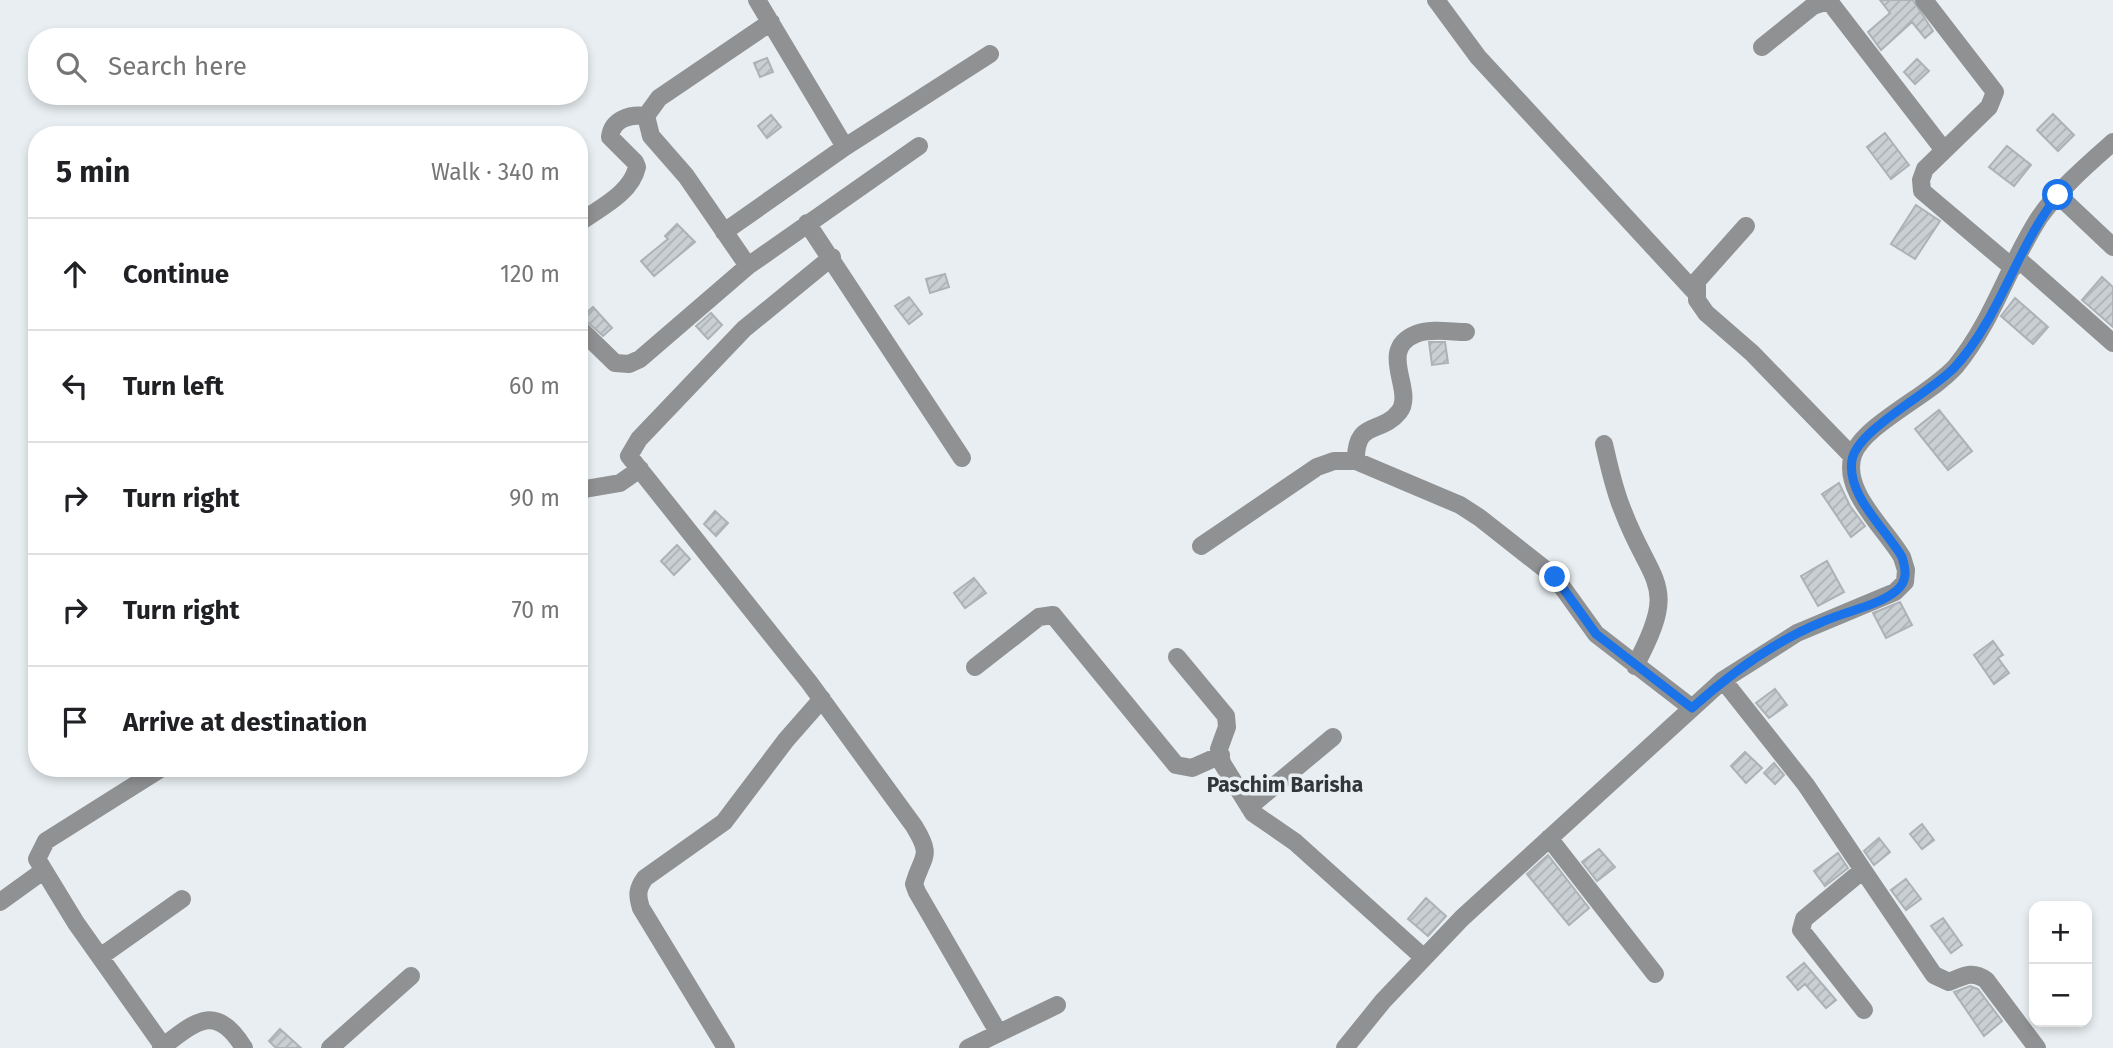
<!DOCTYPE html>
<html lang="en">
<head>
<meta charset="utf-8">
<style>
	body { margin:0; font-family:"Fira Sans",sans-serif; background:#f2f2f2; color:#202124 }
	.controls { position:absolute; right:21px; bottom:21px; display:grid; overflow:hidden; border-radius:14px; box-shadow:0 4px 10px #0003 }
	.controls button { width:63px; height:63px; display:grid; place-items:center; padding:0; border:0; border-bottom:2px solid #e0e0e0; background:#fff; color:#202124; font:35px sans-serif }
	.stop { position:absolute; width:21px; height:21px; margin:-16px; border:5px solid #1a73e8; border-radius:50%; background:#fff }
	.stop.end { background:#1a73e8; border-color:#fff; box-shadow:0 2px 7px #0008 }
	.list { margin:0; padding:0; list-style:none }
	h2 { display:flex; justify-content:space-between; align-items:center; height:91px; margin:0; padding:0 28px; font-size:30px }
	h2 small { font-size:23px; font-weight:400; color:#757577 }
	.list li { display:grid; grid-template-columns:46px 1fr auto; gap:21px; align-items:center; box-sizing:border-box; height:112px; padding:0 28px; border-top:2px solid #e0e0e0 }
	.list b { display:block; font-size:26px; white-space:nowrap }
	.list em { font-size:23px; font-style:normal; color:#757577 }
	.icon { flex:none; width:38px; height:38px; fill:none; stroke:currentColor; stroke-width:2; stroke-linecap:round; stroke-linejoin:round }
	.map { position:relative; flex:none; width:2113px; height:1048px; overflow:hidden }
	.search { position:absolute; background:#fff; box-shadow:0 4px 10px #0003; left:28px; top:28px; width:560px; height:77px; display:flex; align-items:center; gap:18px; box-sizing:border-box; padding:0 24px; border-radius:28px; color:#757577; font-size:26px }
	.panel { position:absolute; background:#fff; box-shadow:0 4px 10px #0003; left:28px; top:126px; width:560px; height:651px; border-radius:28px }
	.map>svg:first-child { display:block }
</style>
</head>
<body>
<div class="map">
<svg width="2113" height="1048" viewBox="0 0 2113 1048">
	<defs>
		<pattern id="building-hatch" width="6" height="6" patternUnits="userSpaceOnUse" patternTransform="scale(1.75)"><rect width="6" height="6" fill="#c9cfd2"/><path d="M-1 1l2-2M0 6l6-6M5 7l2-2" fill="none" stroke="#acb1b4"/></pattern>
	</defs>
	<rect width="100%" height="100%" fill="#e8eef1"/>
	<path fill="url(#building-hatch)" stroke="#acb2b5" stroke-width="2" d="M1880 0H1913L1933 31 1925 38 1912 22 1881 50 1868 32 1890 13Z
		M767 58 773 72 760 77 754 63Z
		M1917 59 1929 71 1915 84 1904 72Z
		M2053 114 2074 135 2058 151 2037 130Z
		M771 115 781 127 767 138 758 126Z
		M1885 133 1909 165 1891 179 1867 147Z
		M2007 146 2031 165 2014 186 1989 167Z
		M1916 205 1940 221 1915 259 1891 244Z
		M677 224 695 242 654 276 641 261 668 239 665 236Z
		M945 274 949 287 930 293 926 279Z
		M2102 277 2113 287V327L2082 300Z
		M909 297 922 314 909 324 895 306Z
		M2015 298 2048 327 2033 344 2001 316Z
		M593 307 612 328 603 336 582 317Z
		M711 313 722 325 708 339 696 326Z
		M1429 342H1445L1448 363 1432 365Z
		M1939 410 1972 451 1948 470 1915 429Z
		M1839 483 1850 506 1865 526 1851 537 1822 494Z
		M715 511 728 523 716 536 704 524Z
		M677 545 690 559 674 575 661 561Z
		M1827 561 1844 592 1818 606 1801 576Z
		M974 578 986 593 965 608 954 593Z
		M1900 602 1912 625 1886 638 1873 613Z
		M1993 641 2003 655 1998 658 2009 673 1994 684 1974 655Z
		M1775 689 1787 705 1769 718 1756 703Z
		M1745 752 1762 768 1746 783 1731 766Z
		M1774 763 1784 775 1775 784 1764 773Z
		M1922 824 1934 840 1922 849 1910 834Z
		M1879 838 1890 852 1874 865 1864 851Z
		M1599 849 1615 867 1597 881 1582 862Z
		M1838 853 1848 868 1825 886 1814 871Z
		M1548 855 1589 908 1569 925 1527 874Z
		M1906 879 1921 899 1906 910 1891 890Z
		M1426 898 1446 916 1428 936 1408 919Z
		M1943 918 1962 945 1951 953 1931 926Z
		M1804 963 1836 1000 1826 1008 1805 984 1798 990 1787 977Z
		M1970 986 1978 989 2002 1021 1984 1036 1954 992Z
		M280 1029 301 1048H276L269 1041Z"/>
	<g fill="none" stroke-linecap="round" stroke-linejoin="round">
		<path stroke="#8f9193" stroke-width="18" d="M757 0 845 147
			M1436 0 1478 57 1694 291
			M1924 0 1995 92 1989 107 1925 169 1921 180 1922 191 2013 268
			M1762 47 1813 6 1825 2 1832 5 1943 149
			M2058 195 2113 247
			M579 223C599 208 631 194 637 167L635 162 610 137C612 119 630 114 646 116
			M807 223 962 458
			M1746 226 1697 281V300L1706 313 1752 353 1852 456
			M724 232 845 147 990 54
			M832 257 744 329 639 439 629 456 809 682 914 826C933 857 923 854 914 884L917 892 998 1032
			M2018 259 2113 343
			M748 266 686 176 651 136 646 116 659 98 771 22
			M579 328 615 363 629 364 640 359 748 266 919 146
			M1604 444C1609 466 1614 490 1623 511 1652 587 1680 582 1635 666
			M1356 461C1355 419 1381 435 1399 412 1416 391 1376 350 1416 334 1430 328 1452 332 1466 332
			M579 490 620 483 640 469
			M1201 546 1317 467 1334 461H1356L1460 505 1480 518 1555 577 1596 634 1692 708
			M1177 657 1226 716 1227 727 1219 749 1222 763 1253 813 1295 842 1424 958
			M975 667 1039 617 1053 615 1176 765 1192 768 1221 755
			M1723 680 1806 785 1863 870
			M162 768 46 841 37 859 76 923 163 1046
			M1249 807 1333 737
			M1549 838 1655 974
			M0 902 43 871
			M100 957 182 899
			M1864 1010 1801 930 1804 919 1863 870 1934 975 1949 982C1964 976 1972 970 1986 980L2037 1048
			M161 1048C196 1021 216 1002 244 1048
			M330 1048 411 976
			M726 1048 641 908C637 895 637 889 645 878L724 822 786 740 822 699
			M968 1048 1057 1005
			M1345 1048 1383 1001 1462 918 1723 680 1797 633 1895 592 1905 582 1906 570 1902 557C1886 529 1841 491 1853 455 1863 425 1932 394 1956 366 1993 321 2008 266 2039 218 2059 189 2087 165 2113 142"/>
	</g>
	<g fill="none" stroke-linecap="round" stroke-linejoin="round">
		<path stroke="#1a73e8" stroke-width="9" d="M1555 577 1596 634 1692 708C1731 673 1773 642 1822 622 1845 611 1876 607 1896 591 1908 581 1906 570 1902 557 1886 529 1846 495 1852 460 1857 430 1930 393 1954 368 2000 318 2016 248 2058 195"/>
	</g>
	<g text-anchor="middle" dominant-baseline="central" stroke-width="7" stroke-linejoin="round" paint-order="stroke">
		<g font-size="21" font-weight="bold" fill="#313638" stroke="#e8eef1">
			<text x="1285" y="785">Paschim Barisha</text>
		</g>
	</g>
</svg>
<div class="controls">
<button>+</button>
<button>−</button>
</div>
<div class="stop" style="left:2058px;top:195px"></div>
<div class="stop end" style="left:1555px;top:577px"></div>
<div class="search"><svg class="icon" aria-label="search" viewBox="0 0 24 24"><circle cx="10" cy="10" r="6"/><path d="M15 15l6 6"/></svg>Search here</div>
<section class="panel">
<h2>5 min<small>Walk · 340 m</small></h2>
<ul class="list">
<li><svg class="icon" aria-label="ahead" viewBox="0 0 24 24"><path d="M12 20V5M6 11l6-6 6 6"/></svg><div><b>Continue</b></div><em>120 m</em></li>
<li><svg class="icon" aria-label="left" viewBox="0 0 24 24"><path d="M17 20v-9H6M10 6l-5 5 5 5"/></svg><div><b>Turn left</b></div><em>60 m</em></li>
<li><svg class="icon" aria-label="right" viewBox="0 0 24 24"><path d="M7 20v-9h11M14 6l5 5-5 5"/></svg><div><b>Turn right</b></div><em>90 m</em></li>
<li><svg class="icon" aria-label="right" viewBox="0 0 24 24"><path d="M7 20v-9h11M14 6l5 5-5 5"/></svg><div><b>Turn right</b></div><em>70 m</em></li>
<li><svg class="icon" aria-label="arrive" viewBox="0 0 24 24"><path d="M6 21V4h12l-3 4 3 4H6"/></svg><div><b>Arrive at destination</b></div></li>
</ul>
</section>
</div>
</body>
</html>
